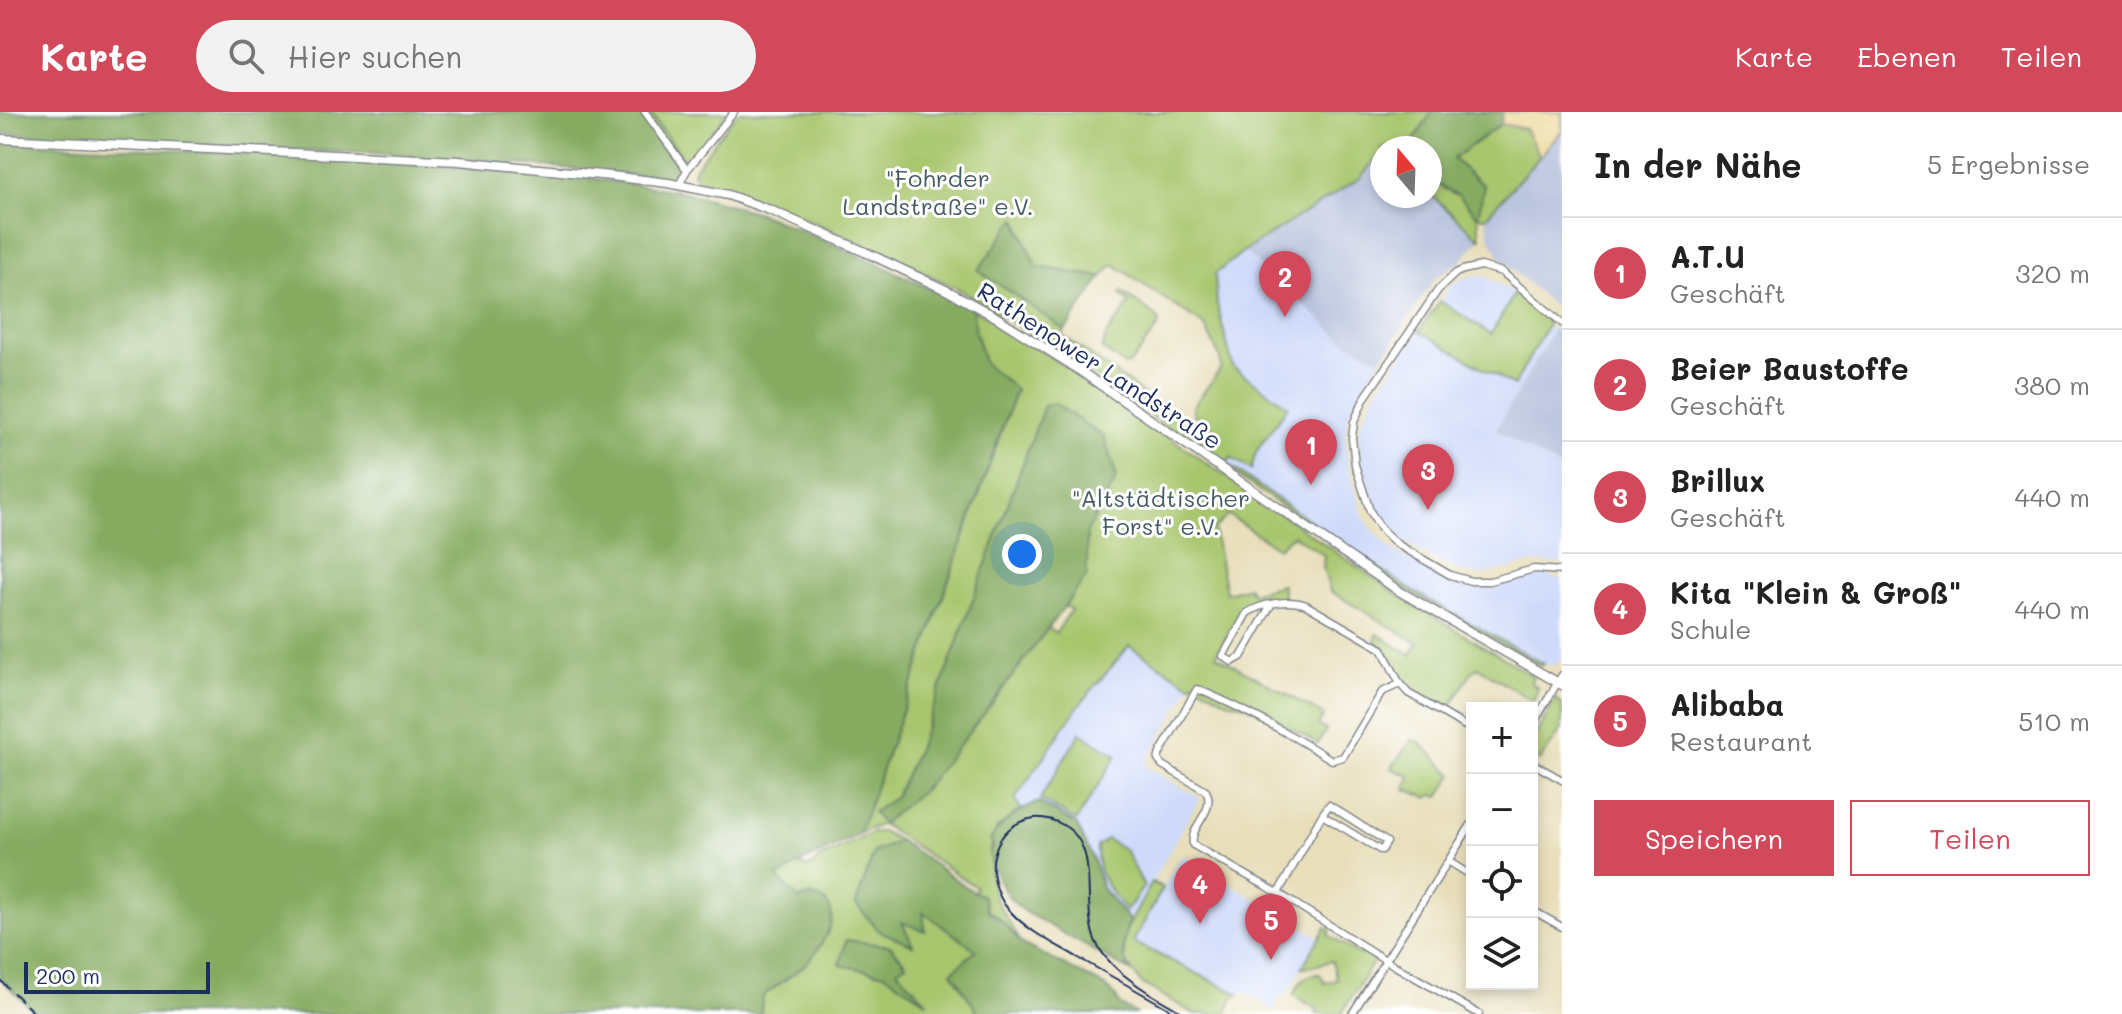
<!DOCTYPE html>
<html lang="de">
<head>
<meta charset="utf-8">
<style>
	body { margin:0; font-family:Mali,sans-serif; background:#f2f2f2; color:#222 }
	.controls { position:absolute; right:24px; bottom:24px; display:grid; overflow:hidden; border-radius:0px; box-shadow:0 4px 12px #0003 }
	.controls button { width:72px; height:72px; display:grid; place-items:center; padding:0; border:0; border-bottom:2px solid #e0e0e0; background:#fff; color:#222; font:40px sans-serif }
	.compass { position:absolute; left:1370px; top:24px; width:72px; height:72px; border-radius:50%; background:#fff; box-shadow:0 4px 12px #0003; rotate:341deg }
	.scale { position:absolute; left:24px; bottom:20px; width:186px; box-sizing:border-box; padding-left:8px; border:4px solid #1b2f5e; border-top:0; font-size:22px; line-height:28px; white-space:nowrap; color:#1b2f5e; -webkit-text-stroke:6px #fff; paint-order:stroke }
	.you { position:absolute; left:1022px; top:442px; width:28px; height:28px; margin:-20px; border:6px solid #fff; border-radius:50%; background:#1a73e8; box-shadow:0 0 0 12px #1a73e833 }
	.badge { display:grid; place-items:center; width:52px; height:52px; border-radius:50%; background:#d1495b; color:#fff; font-size:26px; font-weight:700 }
	.pin { position:absolute; translate:-50% -66px; filter:drop-shadow(0 2px 4px #0008) }
	.pin::after { content:''; position:absolute; top:42px; width:28px; height:24px; background:inherit; clip-path:polygon(0 0,100% 0,50% 100%) }
	.list { margin:0; padding:0; list-style:none }
	h2 { display:flex; justify-content:space-between; align-items:center; height:104px; margin:0; padding:0 32px; font-size:34px }
	h2 small { font-size:26px; font-weight:400; color:#767676 }
	.list li { display:grid; grid-template-columns:52px 1fr auto; gap:24px; align-items:center; box-sizing:border-box; height:112px; padding:0 32px; border-top:2px solid #e0e0e0 }
	.list b { display:block; font-size:30px; white-space:nowrap }
	.list p { margin:0; font-size:26px; white-space:nowrap; color:#767676 }
	.list em { font-size:26px; font-style:normal; color:#767676 }
	.actions { display:flex; gap:16px; padding:24px 32px }
	.actions a { flex:1; padding:18px 0; border:2px solid #d1495b; border-radius:0px; text-align:center; font-size:28px; color:#d1495b }
	.actions .main { background:#d1495b; color:#fff }
	.icon { flex:none; width:44px; height:44px; fill:none; stroke:currentColor; stroke-width:2; stroke-linecap:round; stroke-linejoin:round }
	.map { position:relative; flex:none; width:1562px; height:902px; overflow:hidden }
	header { display:flex; align-items:center; gap:48px; box-sizing:border-box; height:112px; padding:0 40px; background:#d1495b; color:#fff }
	header strong { font-size:38px }
	nav { display:flex; gap:44px; margin-inline-start:auto; font-size:28px }
	.search { width:560px; height:72px; background:#f2f2f2; display:flex; align-items:center; gap:20px; box-sizing:border-box; padding:0 28px; border-radius:44px; color:#767676; font-size:30px }
	main { display:flex }
	aside { flex:1; background:#fff }
	.map>svg:first-child { display:block }
</style>
</head>
<body>
<header>
<strong>Karte</strong>
<div class="search"><svg class="icon" aria-label="search" viewBox="0 0 24 24"><circle cx="10" cy="10" r="6"/><path d="M15 15l6 6"/></svg>Hier suchen</div>
<nav><a>Karte</a><a>Ebenen</a><a>Teilen</a></nav>
</header>
<main>
<div class="map">
<svg width="1562" height="902" viewBox="0 0 1562 902">
	<rect width="100%" height="100%" fill="#fff"/>
	<filter id="ink" filterUnits="userSpaceOnUse"><feTurbulence type="fractalNoise" baseFrequency=".0125" numOctaves="2"/><feDisplacementMap in="SourceGraphic" scale="16" xChannelSelector="R" yChannelSelector="G"/><feConvolveMatrix kernelMatrix="1 2 1 2 8 2 1 2 1" color-interpolation-filters="sRGB"/></filter>
	<filter id="wash" filterUnits="userSpaceOnUse"><feTurbulence type="fractalNoise" baseFrequency=".006" numOctaves="4" result="noise"/><feDisplacementMap in="SourceGraphic" scale="32" xChannelSelector="R" yChannelSelector="G"/><feGaussianBlur stdDeviation="1.8" result="paint"/><feColorMatrix in="noise" values="0 0 0 0 0 0 0 0 0 0 0 0 0 0 0 0 0 1.4 0 .05"/><feComposite in="paint" operator="in"/></filter>
	<g filter="url(#wash)">
		<rect width="100%" height="100%" fill="#e8deba"/>
		<path fill="#cfdafa" d="M1244 139 1343 228 1380 248 1356 288 1349 302 1345 321 1348 354 1362 400 1370 415 1390 436 1434 463 1460 475 1471 477 1492 476 1537 464H1549L1562 467V547L1556 553 1551 554 1544 552 1406 475 1226 352 1231 344 1251 358 1256 340 1288 294 1233 256 1217 192 1215 162Z
			M1472 164H1484L1515 181 1491 222 1440 189 1449 176 1459 168Z
			M1547 214 1553 218 1496 318 1562 357V451H1532L1481 463 1460 459 1431 446 1402 428 1384 411 1375 396 1362 354 1359 333 1361 311 1376 280 1419 219 1514 274Z
			M1129 534 1191 573 1145 651 1148 656 1200 686 1130 809 1102 776 1094 749 1077 713 1039 690 1021 697 1015 687 1079 593Z
			M1182 743 1319 825 1287 883 1281 882 1275 894 1278 897 1276 900 1269 896 1268 893 1244 879 1239 882 1132 830Z"/>
		<path fill="#bac4de" d="M1562 19V201L1503 149 1490 127 1486 105Z
			M1382 40V84H1430V82L1480 127 1460 150 1444 159 1434 168 1380 248 1343 228 1244 139 1360 66Z
			M1554 216 1562 224V357L1496 318Z"/>
		<path fill="#a8c66d" stroke="#627a66" stroke-width="2" fill-rule="evenodd" d="M650 0H728L690 47 685 49Z
			M738 0H1432L1409 36H1382V40L1360 66 1244 139 1215 162 1217 192 1233 255 1288 294 1256 340 1251 358 1231 345 1227 352 1406 475 1544 552 1541 554 1390 469 1205 341C1221 317 1214 317 1193 302V295L1221 256 1220 246 1205 214 1113 152 1102 165 1036 155 1017 107 979 158 1065 218 1062 223 1191 316 1197 309 1208 317 1210 325 1203 336H1198L1066 244 959 177 858 130 777 94 697 67 693 60 695 55Z
			M1501 12 1525 17 1540 44 1486 105H1478L1480 127 1430 82V64L1443 76 1458 83 1452 47Z
			M1122 180 1157 205 1159 213 1131 251 1125 253 1102 237 1106 224 1130 191 1120 183Z
			M1515 181 1549 210 1514 274 1419 219 1440 189 1491 222Z
			M973 197 995 208 1089 270 1400 484 1533 564 1531 570 1538 576 1533 589 1477 555 1471 561 1449 597 1424 583 1420 585C1393 569 1398 543 1375 530L1377 522 1411 543 1418 531 1330 479 1323 456 1324 443 1293 423 1278 436 1228 403 1214 417 1226 481 1249 475 1251 481 1282 473 1284 487C1268 490 1252 490 1239 502L1216 543 1324 603 1318 613 1326 618 1318 632 1289 615 1286 619 1278 614 1281 610 1262 599 1260 602 1245 593 1227 589 1193 570 1191 573 1129 534 1079 593 1015 687 1021 697 997 716 989 741 991 748 990 759 995 786 1022 832 999 806 987 798 983 784 974 780 976 775 882 712 859 722 1016 278 984 251 975 219ZM1044 294 1116 363 1114 372 1087 419V464L1064 494 1071 498 1056 521 1048 516 983 603 924 677 873 700 895 685 918 637Z
			M1556 586 1562 593V617L1540 649 1532 644V629Z
			M1080 621 1117 643 1076 709 1040 687Z
			M1412 628 1419 630 1453 663 1439 684 1432 683 1428 686 1405 677 1410 664 1391 656Z
			M875 720H883L900 729 874 740 856 792 911 832 901 809 925 818 922 799 977 839 952 860 979 902H760L763 884 806 852 813 783 799 787 777 766 798 752 808 756 822 745Z
			M1107 727 1125 738 1144 774 1126 799C1108 777 1096 764 1097 734Z
			M1152 770 1163 776 1133 830 1239 882 1233 886 1226 902H1195L1141 871 1125 849 1123 824Z
			M1326 815 1331 818 1328 823 1360 843 1364 838 1376 846 1341 902H1316L1318 898 1293 883C1300 870 1304 862 1320 862L1325 871 1337 868 1332 849 1305 856 1302 855Z"/>
		<path fill="#86ab60" stroke="#506d5f" stroke-width="2" d="M0 0H650L685 49 671 67 566 56 371 41 251 37 0 21Z
			M1432 0H1503L1501 12 1453 47 1484 74 1478 105 1458 83 1443 76 1430 64V36H1409Z
			M0 30 254 42 569 63 684 80 762 102 863 145 973 197 975 219 984 251 1016 277 859 722 798 752 777 766 799 787C810 784 820 782 828 793 840 809 817 842 804 853 791 865 776 874 763 884L760 902H37L0 866Z
			M1016 106 1036 155 1102 165 1065 218 978 158Z
			M1054 291 1104 325 1116 363 1114 372 1087 419V464L983 603 924 677 882 712 873 700 895 685 918 637 1044 294Z
			M1039 690 1077 713 1094 749 1102 776 1130 809C1122 827 1120 842 1130 859L1025 800C1002 783 998 767 989 741L993 733 990 728C1002 709 1019 698 1039 690Z
			M900 729 974 780 983 784 987 798 999 806 1022 832 1105 874 1115 883 1120 893 1137 902H979L952 860 976 838 923 800 925 819 902 810 913 833 879 819 856 792 874 740Z
			M846 828 891 834 906 852 897 858 928 891 885 862 840 853Z"/>
		<path fill="#eeda9e" stroke="#84847e" stroke-width="2" d="M1503 0H1562V19L1540 44 1525 17 1501 12Z"/>
	</g>
	<g filter="url(#ink)">
		<g fill="none" stroke-linecap="round" stroke-linejoin="round">
			<defs>
				<path id="minor" d="M645 0 687 58
					M679 73 687 58 734 0
					M1562 211 1502 160 1481 154 1463 158 1456 161 1438 178 1364 287 1354 310 1352 326 1355 353 1370 399 1381 417 1397 432 1450 463 1471 469H1490L1534 457 1562 459
					M1271 493 1241 545 1232 550 1223 544 1247 501C1262 491 1290 487 1306 493L1382 537 1400 572 1408 581 1472 618
					M1400 572 1382 580 1343 645 1332 648C1288 621 1244 596 1197 577L1160 641 1158 648 1162 653 1206 679C1217 699 1189 713 1193 733L1278 781 1395 854 1479 902
					M1532 614 1562 563
					M1532 651 1562 668
					M1448 749 1472 764
					M1278 781 1322 703 1380 738H1382L1387 730 1329 693 1322 703
					M1532 798 1562 815
					M1352 902 1472 711"/>
				<path id="major" d="M0 27 459 49 611 64 668 71 728 83 770 98 865 140 948 179 996 205 1073 254 1399 479 1562 573"/>
			</defs>
			<use href="#minor" stroke="#82868c" stroke-width="9"/>
			<use href="#major" stroke="#82868c" stroke-width="11"/>
			<use href="#minor" stroke="#fff" stroke-width="6"/>
			<use href="#major" stroke="#fff" stroke-width="8"/>
			<path stroke="#1b2f5e" stroke-width="2" d="M1178 902C1145 883 1111 864 1077 845 1053 831 1027 819 1008 797 996 783 989 757 995 740 1000 721 1015 709 1034 706 1044 705 1054 708 1063 713 1105 736 1077 801 1099 836 1116 864 1157 886 1185 902"/>
			<path stroke="#1b2f5e" stroke-width="2" stroke-dasharray="12 6" stroke-linecap="butt" d="M0 868 35 902"/>
		</g>
	</g>
	<g text-anchor="middle" dominant-baseline="central" stroke-width="6" stroke-linejoin="round" paint-order="stroke">
		<g font-size="24" fill="#455c62" stroke="#fff">
			<text x="938" y="65">"Fohrder<tspan x="938" dy="28">Landstraße" e.V.</tspan></text>
			<text x="1161" y="385">"Altstädtischer<tspan x="1161" dy="28">Forst" e.V.</tspan></text>
		</g>
		<g font-size="24" fill="#1b2f5e" stroke="#fff">
			<text transform="translate(1100 253) rotate(33)">Rathenower Landstraße</text>
		</g>
	</g>
</svg>
<div class="controls">
<button>+</button>
<button>−</button>
<button><svg class="icon" aria-label="locate" viewBox="0 0 24 24"><circle cx="12" cy="12" r="6"/><path d="M12 2v4M12 18v4M2 12h4M18 12h4"/></svg></button>
<button><svg class="icon" aria-label="layers" viewBox="0 0 24 24"><path d="M12 4l9 5-9 5-9-5zM3 14l9 5 9-5"/></svg></button>
</div>
<svg class="compass" viewBox="-18 -18 36 36"><path d="M0-13l5 13h-10z" fill="#e53935"/><path d="M0 13l5-13h-10z" fill="#767676"/></svg>
<div class="scale">200 m</div>
<div class="you"></div>
<div class="pin badge" style="left:1311px;top:373px">1</div>
<div class="pin badge" style="left:1285px;top:205px">2</div>
<div class="pin badge" style="left:1428px;top:398px">3</div>
<div class="pin badge" style="left:1200px;top:812px">4</div>
<div class="pin badge" style="left:1271px;top:848px">5</div>
</div>
<aside>
<h2>In der Nähe<small>5 Ergebnisse</small></h2>
<ul class="list">
<li><span class="badge">1</span><div><b>A.T.U</b><p>Geschäft</p></div><em>320 m</em></li>
<li><span class="badge">2</span><div><b>Beier Baustoffe</b><p>Geschäft</p></div><em>380 m</em></li>
<li><span class="badge">3</span><div><b>Brillux</b><p>Geschäft</p></div><em>440 m</em></li>
<li><span class="badge">4</span><div><b>Kita &quot;Klein &amp; Groß&quot;</b><p>Schule</p></div><em>440 m</em></li>
<li><span class="badge">5</span><div><b>Alibaba</b><p>Restaurant</p></div><em>510 m</em></li>
</ul>
<div class="actions"><a class="main">Speichern</a><a>Teilen</a></div>
</aside>
</main>
</body>
</html>
